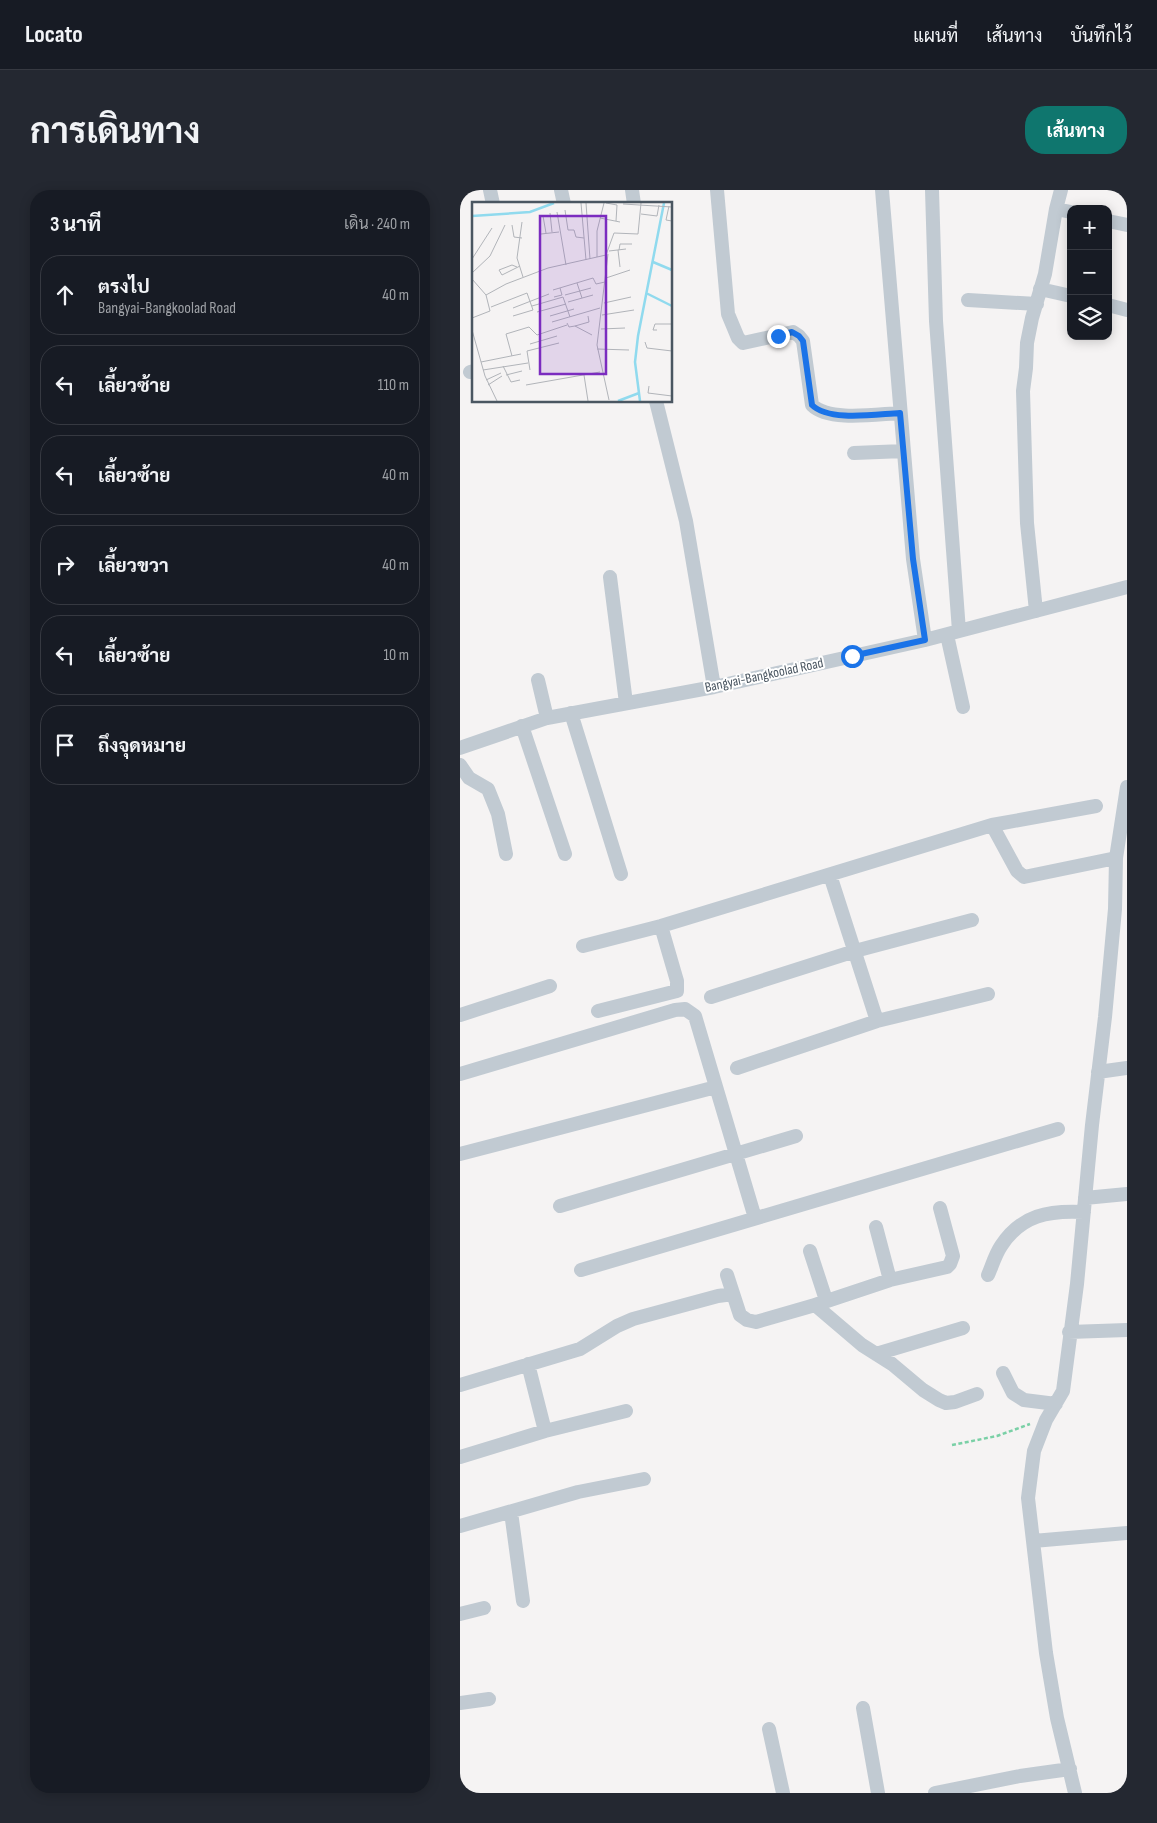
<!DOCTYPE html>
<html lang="th">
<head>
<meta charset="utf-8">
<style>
	body { margin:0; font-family:"Sofia Sans Condensed",Sarabun,sans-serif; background:#242831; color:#f1f3f6 }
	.controls { position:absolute; right:15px; top:15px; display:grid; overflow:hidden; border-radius:10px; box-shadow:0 2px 12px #0003 }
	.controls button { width:45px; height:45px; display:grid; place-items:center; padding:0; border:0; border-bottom:1px solid #363941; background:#171b24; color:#f1f3f6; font:25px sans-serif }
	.stop { position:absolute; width:15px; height:15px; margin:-11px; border:4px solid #1a73e8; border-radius:50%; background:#fff }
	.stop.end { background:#1a73e8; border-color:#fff; box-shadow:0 1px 5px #0008 }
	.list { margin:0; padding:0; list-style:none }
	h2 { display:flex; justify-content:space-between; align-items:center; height:65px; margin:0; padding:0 20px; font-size:21px }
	h2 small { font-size:16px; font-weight:400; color:#9ea1a6 }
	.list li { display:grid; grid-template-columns:32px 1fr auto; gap:15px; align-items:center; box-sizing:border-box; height:80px; margin:0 10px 10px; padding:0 10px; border:1px solid #363941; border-radius:20px }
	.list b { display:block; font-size:19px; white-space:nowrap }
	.list p { margin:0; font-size:16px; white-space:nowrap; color:#9ea1a6 }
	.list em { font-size:16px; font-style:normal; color:#9ea1a6 }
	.icon { flex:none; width:28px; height:28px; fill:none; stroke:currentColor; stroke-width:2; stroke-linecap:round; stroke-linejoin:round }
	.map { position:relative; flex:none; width:667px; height:1603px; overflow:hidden; border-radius:20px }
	header { display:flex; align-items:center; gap:30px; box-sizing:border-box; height:70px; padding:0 25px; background:#171b24; border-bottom:1px solid #363941 }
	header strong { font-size:24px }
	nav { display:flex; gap:28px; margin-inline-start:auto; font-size:18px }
	.intro { display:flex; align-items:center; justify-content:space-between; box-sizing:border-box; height:120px; padding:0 30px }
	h1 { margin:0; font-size:35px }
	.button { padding:12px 22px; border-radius:20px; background:#0f766e; color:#fff; font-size:18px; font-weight:700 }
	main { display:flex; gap:30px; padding:0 30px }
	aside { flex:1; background:#171b24; border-radius:20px; box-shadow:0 2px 12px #0003 }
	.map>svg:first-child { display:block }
</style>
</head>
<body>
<header>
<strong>Locato</strong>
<nav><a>แผนที่</a><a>เส้นทาง</a><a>บันทึกไว้</a></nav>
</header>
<div class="intro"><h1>การเดินทาง</h1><a class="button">เส้นทาง</a></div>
<main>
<aside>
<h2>3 นาที<small>เดิน · 240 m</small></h2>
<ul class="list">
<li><svg class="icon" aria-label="ahead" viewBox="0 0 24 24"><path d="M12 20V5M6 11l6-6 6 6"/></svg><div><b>ตรงไป</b><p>Bangyai-Bangkoolad Road</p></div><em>40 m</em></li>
<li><svg class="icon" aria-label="left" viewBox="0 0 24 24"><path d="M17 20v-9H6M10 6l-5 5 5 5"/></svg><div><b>เลี้ยวซ้าย</b></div><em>110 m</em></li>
<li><svg class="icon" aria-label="left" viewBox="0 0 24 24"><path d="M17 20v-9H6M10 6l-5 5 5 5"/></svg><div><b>เลี้ยวซ้าย</b></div><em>40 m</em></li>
<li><svg class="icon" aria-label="right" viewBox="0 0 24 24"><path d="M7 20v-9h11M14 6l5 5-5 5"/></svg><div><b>เลี้ยวขวา</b></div><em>40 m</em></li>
<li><svg class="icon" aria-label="left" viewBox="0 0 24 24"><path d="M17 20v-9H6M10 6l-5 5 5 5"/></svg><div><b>เลี้ยวซ้าย</b></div><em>10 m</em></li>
<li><svg class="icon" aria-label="arrive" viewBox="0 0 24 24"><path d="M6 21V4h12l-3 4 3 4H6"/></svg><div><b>ถึงจุดหมาย</b></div></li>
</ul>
</aside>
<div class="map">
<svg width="667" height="1603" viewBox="0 0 667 1603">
	<rect width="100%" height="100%" fill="#f5f3f3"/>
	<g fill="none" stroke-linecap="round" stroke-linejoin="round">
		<path stroke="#7ad0a6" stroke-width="2.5" stroke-dasharray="4 2.5" stroke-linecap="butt" d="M492 1255 537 1246 570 1234"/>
		<path stroke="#c1cad2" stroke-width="14" d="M30 0 33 14
			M101 0 104 14
			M172 0 174 14
			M257 0 268 124 278 148 283 153 333 142 339 146 343 151 352 215C369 232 417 224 440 223
			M422 0 453 369 465 450
			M472 0 476 131 499 441
			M596 19 611 22
			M648 31 667 35
			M580 99 611 106
			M508 110 577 114
			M648 115 667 120
			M10 182 14 181
			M196 211 226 331 254 497
			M394 263 444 261
			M150 387 166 513
			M576 421 567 333 563 201 566 178 567 153 572 128 585 84 596 19 601 0
			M487 445 503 517
			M78 490 87 528
			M111 523 161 684
			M62 536 105 664
			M0 558 87 528 254 497 465 450 667 397
			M0 575 9 588 28 599 38 624 46 664
			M532 635 636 616
			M370 685 417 831
			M123 756 201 736 532 635 557 681 564 687 656 668
			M251 807 395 761 512 730
			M138 821 217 801V791L201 736
			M0 825 90 796
			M277 878 417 831 528 804
			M638 882 667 878
			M0 884 215 820 225 819 235 826 295 1028
			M0 964 256 897
			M625 1008 667 1004
			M100 1016 336 946
			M416 1037 430 1090
			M350 1061 366 1110
			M121 1080 598 939
			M267 1085 280 1125 287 1130 296 1132 355 1115 402 1155 432 1174 463 1200 479 1210 486 1213 495 1212 517 1204
			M528 1085C532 1076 535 1065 541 1056 561 1025 589 1020 624 1022
			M355 1115 430 1090 487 1077 490 1074 493 1066 480 1018
			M609 1142 667 1140
			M416 1164 503 1138
			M68 1174 85 1241
			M543 1183 553 1203 564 1210 596 1214
			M0 1195 120 1159 157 1136 173 1129 258 1106 273 1104
			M0 1267 85 1241 166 1221
			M51 1322 63 1411
			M0 1336 118 1302 184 1289
			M573 1351 667 1343
			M0 1424 24 1418
			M0 1513 29 1509
			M403 1518 418 1603
			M309 1539 323 1603
			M475 1603 560 1586 610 1579
			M615 1603 597 1528 586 1463 568 1308 574 1261 586 1230 603 1201 617 1094 632 935 645 827 655 719 656 668 667 597"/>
	</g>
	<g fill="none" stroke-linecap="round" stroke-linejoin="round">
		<path stroke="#1a73e8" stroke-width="6" d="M318 146 332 142 339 146 343 151 352 215C369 232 417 224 440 223L453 369 465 450 392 466"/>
	</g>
	<g text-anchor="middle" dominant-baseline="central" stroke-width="4" stroke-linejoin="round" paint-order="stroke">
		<g font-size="14" fill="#4a5661" stroke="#fff">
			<text transform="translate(304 485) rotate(-12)">Bangyai-Bangkoolad Road</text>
		</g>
	</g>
	<g transform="translate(12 12)">
		<rect width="200" height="200" fill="#f5f3f3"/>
		<path fill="none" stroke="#90daee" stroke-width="2.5" d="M0 14 58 10 82 1M181 60 200 68M174 91 200 104M146 199 167 191M168 199 163 160 166 134 192 1"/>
		<path fill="none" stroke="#b1b4b9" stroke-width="1" d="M109 1 114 58M114 1 118 57M134 1 145 3 144 19M151 2 200 5M197 4 194 18 200 19M93 8 96 28H102L104 35 112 36M85 10 94 63M78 11 80 30M169 12 185 14 187 3M71 14 74 31M128 16 148 20M50 20 45 56 51 75M40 23 42 35 50 36M69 32 87 30M146 48 148 65M147 48 148 42H160M137 49 154 47M136 52 125 143 137 198M125 55V29L132 1M0 57 20 26M45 65 40 63 27 68 30 73 48 64M0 71 18 54 33 23M134 76 158 68M0 77 14 93M105 81 110 96M81 88 121 76 124 82 133 80M93 93 119 86M82 95 90 93 88 86M96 100 121 93M132 101 159 95M60 104 91 95 98 115M19 105 55 91 61 108 41 114M41 106 77 92M65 110 94 102M130 113 162 108M78 114 102 107M0 116 18 109 14 93 34 82 76 66 134 53 142 31 166 32 169 1M80 120 128 106M95 121 97 125 103 124 120 133M103 124 117 120 116 114M129 127 153 126M0 128 13 174 25 199M185 128H181L183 122H200M173 140 175 146 200 149M58 142 85 134M125 147 157 148M40 154 34 132 57 125 65 133 95 123M9 160 49 152M31 164 39 180 48 178M11 168 56 161M58 168 55 149 87 141M34 173 50 169M112 173 116 199M14 178 29 171M16 183 30 174M54 183 128 170M177 184 176 191 200 194"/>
		<path fill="#7b2cbf" fill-opacity="0.15" stroke="#7b2cbf" stroke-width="2.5" d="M68 14H134V172H68Z"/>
		<rect width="200" height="200" fill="none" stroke="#4a5661" stroke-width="2.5"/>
	</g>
</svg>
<div class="controls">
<button>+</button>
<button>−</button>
<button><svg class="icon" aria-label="layers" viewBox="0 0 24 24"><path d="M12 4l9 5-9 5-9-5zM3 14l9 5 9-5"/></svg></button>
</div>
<div class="stop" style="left:392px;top:466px"></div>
<div class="stop end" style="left:318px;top:146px"></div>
</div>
</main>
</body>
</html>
